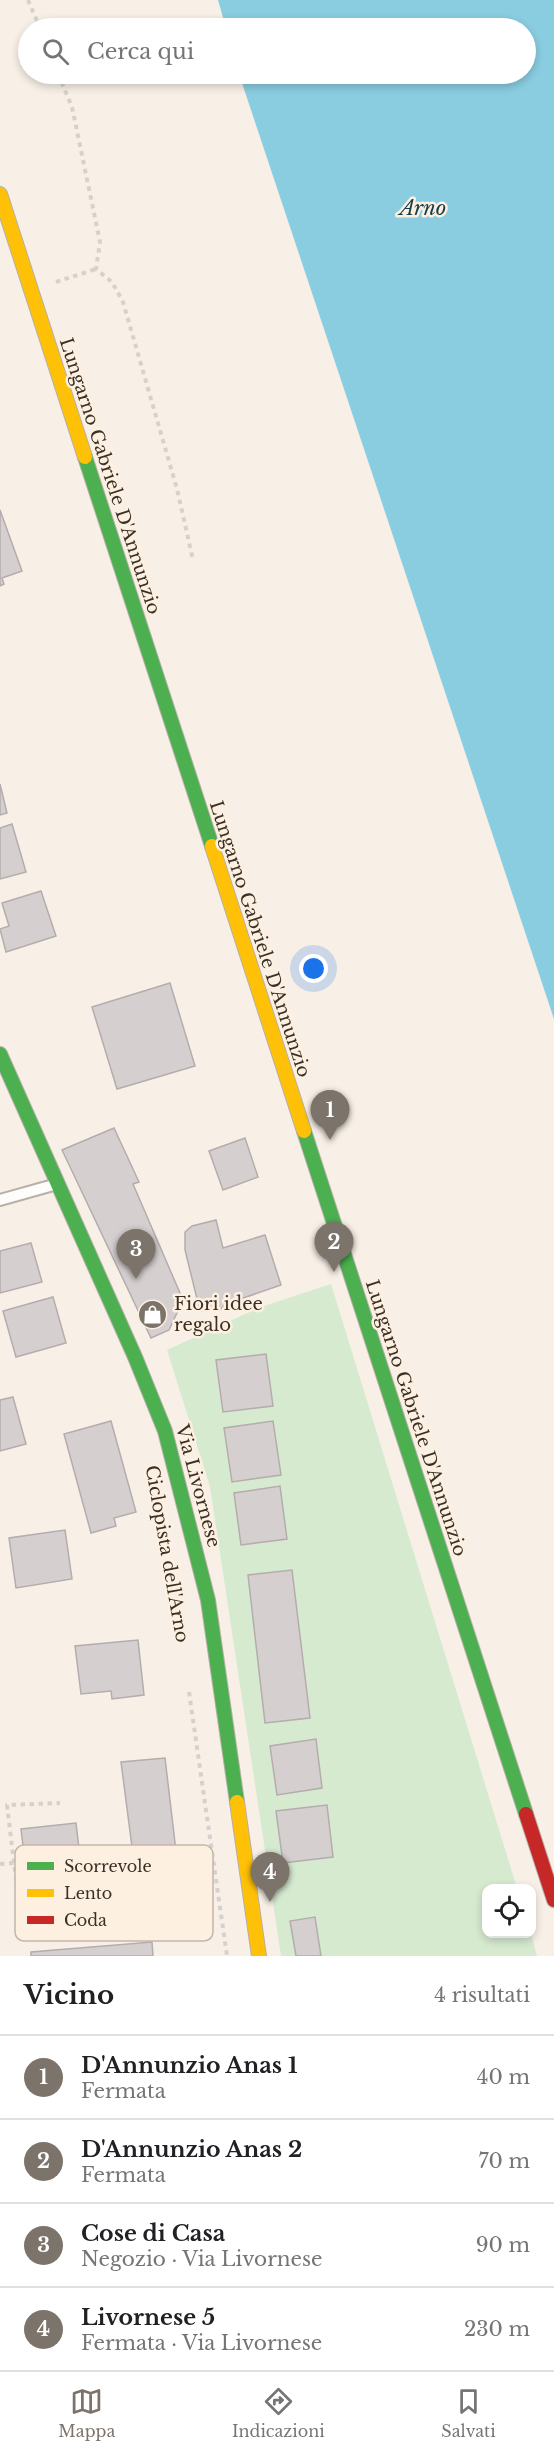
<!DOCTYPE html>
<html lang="it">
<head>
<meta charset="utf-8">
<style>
	body { margin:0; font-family:"Libre Baskerville",serif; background:#f6f6f6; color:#202124 }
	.controls { position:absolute; right:18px; bottom:18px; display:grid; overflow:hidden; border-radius:12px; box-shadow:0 3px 9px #0003 }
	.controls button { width:54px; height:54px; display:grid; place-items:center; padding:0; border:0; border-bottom:2px solid #e0e0e0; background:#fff; color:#202124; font:30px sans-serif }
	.you { position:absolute; left:314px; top:969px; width:21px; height:21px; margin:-15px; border:4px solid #fff; border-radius:50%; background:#1a73e8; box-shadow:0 0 0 9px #1a73e833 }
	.badge { display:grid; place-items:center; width:39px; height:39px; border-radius:50%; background:#7c746a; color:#fff; font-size:20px; font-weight:700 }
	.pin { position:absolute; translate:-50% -50px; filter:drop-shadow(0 2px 3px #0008) }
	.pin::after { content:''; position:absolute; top:32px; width:21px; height:18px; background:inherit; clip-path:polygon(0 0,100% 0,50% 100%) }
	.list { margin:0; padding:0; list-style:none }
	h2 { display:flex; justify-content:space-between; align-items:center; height:78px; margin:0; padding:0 24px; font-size:26px }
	h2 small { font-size:20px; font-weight:400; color:#757577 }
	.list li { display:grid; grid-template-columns:39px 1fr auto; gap:18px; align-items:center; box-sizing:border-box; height:84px; padding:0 24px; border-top:2px solid #e0e0e0 }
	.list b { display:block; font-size:22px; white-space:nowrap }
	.list p { margin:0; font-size:20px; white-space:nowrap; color:#757577 }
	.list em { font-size:20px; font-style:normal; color:#757577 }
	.icon { flex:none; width:33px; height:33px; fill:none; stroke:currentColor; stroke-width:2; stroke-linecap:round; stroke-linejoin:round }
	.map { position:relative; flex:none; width:554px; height:1956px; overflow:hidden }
	.search { position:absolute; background:#fff; box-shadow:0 3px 9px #0003; left:18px; right:18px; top:18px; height:66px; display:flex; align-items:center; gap:15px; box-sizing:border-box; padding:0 21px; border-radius:33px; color:#757577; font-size:22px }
	.sheet { height:414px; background:#fff }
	nav { display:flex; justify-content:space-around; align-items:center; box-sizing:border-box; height:84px; border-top:2px solid #e0e0e0; background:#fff; font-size:16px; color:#757577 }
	nav a { display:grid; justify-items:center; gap:3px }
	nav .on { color:#7c746a }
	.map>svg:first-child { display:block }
</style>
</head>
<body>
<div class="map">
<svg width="554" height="1956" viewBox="0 0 554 1956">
	<rect width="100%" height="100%" fill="#f8f0e7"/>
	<path fill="#d6eacf" d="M331 1284 517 1888H486V1934H531L537 1956H281L210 1487 167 1350 258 1308Z"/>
	<path fill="#8acce0" d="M218 0H554V1019L239 74H526V28H226Z"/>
	<path fill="#d6cfcf" stroke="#b4acad" stroke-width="1.5" d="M0 510 22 571 2 578 4 584 0 586Z
		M0 784 7 813 0 815Z
		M12 824 26 872 0 879V828Z
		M41 891 56 936 6 952 0 929 9 926 2 903Z
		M170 983 195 1066 117 1089 92 1007Z
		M114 1128 139 1182 133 1184 183 1300 169 1330 151 1338 62 1150Z
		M245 1138 258 1177 223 1190 209 1151Z
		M216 1220 223 1248 265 1235 281 1285 226 1304 220 1310 200 1311 185 1250V1232L192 1226Z
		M31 1243 42 1282 0 1293V1251Z
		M53 1297 66 1343 16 1357 3 1311Z
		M266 1354 273 1406 223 1412 216 1360Z
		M13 1397 26 1444 0 1451V1400Z
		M111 1421 136 1512 114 1518 116 1526 91 1533 64 1434Z
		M273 1421 281 1475 232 1482 224 1428Z
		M280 1486 287 1539 241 1545 234 1493Z
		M65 1530 72 1579 16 1588 9 1538Z
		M292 1570 310 1718 265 1723 248 1575Z
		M138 1640 144 1695 112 1699 111 1691 81 1694 75 1646Z
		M316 1739 322 1788 277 1795 270 1746Z
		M165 1758 184 1919 142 1924 121 1762Z
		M327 1805 333 1857 283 1863 276 1811Z
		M76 1823 82 1874 27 1880 21 1829Z
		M315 1917 321 1956H296L290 1921Z
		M152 1942 153 1956H31V1952Z"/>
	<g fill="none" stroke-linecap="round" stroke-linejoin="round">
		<defs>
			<path id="lane" d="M0 1200 57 1184"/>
			<path id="fast" d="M85 457 212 846
				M0 1054 135 1357 165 1431 208 1600 237 1802
				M304 1131 526 1814"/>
			<path id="slow" d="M0 194 85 457
				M212 846 304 1131
				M237 1802 259 1956"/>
			<path id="jam" d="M526 1814 554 1900"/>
		</defs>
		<use href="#lane" stroke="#b7b0a8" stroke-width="14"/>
		<use href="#fast" stroke="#b7b0a8" stroke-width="16"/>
		<use href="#slow" stroke="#b7b0a8" stroke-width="16"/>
		<use href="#jam" stroke="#b7b0a8" stroke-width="16"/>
		<path stroke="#d5d2ce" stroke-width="4" stroke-dasharray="4.5 4.5" stroke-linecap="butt" d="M28 0 40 28
			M58 74 72 107 100 242 96 269 112 282 123 302 177 489 193 560
			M56 282 96 269
			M189 1692 227 1956
			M14 1863 7 1805 60 1803
			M0 1864 14 1863 18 1894 72 1893"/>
		<use href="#lane" stroke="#fefdfb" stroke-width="10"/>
		<use href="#fast" stroke="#4caf50" stroke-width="14"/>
		<use href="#slow" stroke="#ffc107" stroke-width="14"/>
		<use href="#jam" stroke="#c62828" stroke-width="14"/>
	</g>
	<defs>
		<symbol id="shop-disc" viewBox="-11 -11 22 22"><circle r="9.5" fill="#7c746a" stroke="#fef0e1"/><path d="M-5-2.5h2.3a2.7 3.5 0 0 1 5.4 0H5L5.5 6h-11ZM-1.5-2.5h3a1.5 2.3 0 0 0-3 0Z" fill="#fff"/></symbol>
	</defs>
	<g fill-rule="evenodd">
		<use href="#shop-disc" x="136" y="1298" width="33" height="33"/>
	</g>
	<g text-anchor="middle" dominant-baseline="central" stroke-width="5" stroke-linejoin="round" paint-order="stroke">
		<g font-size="18" fill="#393127" stroke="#fef0e1">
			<text transform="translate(110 476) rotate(72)">Lungarno Gabriele D'Annunzio</text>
			<text transform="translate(260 939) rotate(72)">Lungarno Gabriele D'Annunzio</text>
			<text transform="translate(416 1418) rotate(72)">Lungarno Gabriele D'Annunzio</text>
			<text transform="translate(198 1486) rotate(75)">Via Livornese</text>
			<text transform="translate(167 1554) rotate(80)">Ciclopista dell'Arno</text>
		</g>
		<g font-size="18" fill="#393127" stroke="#fef0e1" text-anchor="start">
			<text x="174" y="1304">Fiori idee<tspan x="174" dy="21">regalo</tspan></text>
		</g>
		<g font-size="20" font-style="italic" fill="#123e4c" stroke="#fef0e1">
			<text x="423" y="208">Arno</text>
		</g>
	</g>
	<rect x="15" y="1845" width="198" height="96" rx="9" fill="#fef0e1" stroke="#c3b7a9" stroke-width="1.5"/>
	<rect x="27" y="1862" width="27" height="8" fill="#4caf50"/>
	<rect x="27" y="1889" width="27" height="8" fill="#ffc107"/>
	<rect x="27" y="1916" width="27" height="8" fill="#c62828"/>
	<g font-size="16" fill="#393127">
		<text x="64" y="1872">Scorrevole</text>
		<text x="64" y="1899">Lento</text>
		<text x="64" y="1926">Coda</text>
	</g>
</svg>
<div class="controls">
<button><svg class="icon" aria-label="locate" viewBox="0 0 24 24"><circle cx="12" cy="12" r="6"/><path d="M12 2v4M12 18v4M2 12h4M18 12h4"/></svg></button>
</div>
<div class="you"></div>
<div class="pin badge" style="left:330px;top:1140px">1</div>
<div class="pin badge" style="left:334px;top:1272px">2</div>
<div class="pin badge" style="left:136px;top:1279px">3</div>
<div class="pin badge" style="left:270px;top:1902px">4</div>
<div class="search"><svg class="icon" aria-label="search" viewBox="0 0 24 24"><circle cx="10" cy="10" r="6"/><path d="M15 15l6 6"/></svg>Cerca qui</div>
</div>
<section class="sheet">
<h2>Vicino<small>4 risultati</small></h2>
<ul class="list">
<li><span class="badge">1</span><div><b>D'Annunzio Anas 1</b><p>Fermata</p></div><em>40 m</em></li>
<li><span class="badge">2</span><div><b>D'Annunzio Anas 2</b><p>Fermata</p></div><em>70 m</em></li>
<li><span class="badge">3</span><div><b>Cose di Casa</b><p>Negozio · Via Livornese</p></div><em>90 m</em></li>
<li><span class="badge">4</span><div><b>Livornese 5</b><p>Fermata · Via Livornese</p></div><em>230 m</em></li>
</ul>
</section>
<nav>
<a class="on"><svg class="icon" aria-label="map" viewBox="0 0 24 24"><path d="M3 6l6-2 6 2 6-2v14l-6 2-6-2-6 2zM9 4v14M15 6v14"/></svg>Mappa</a>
<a><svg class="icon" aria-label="directions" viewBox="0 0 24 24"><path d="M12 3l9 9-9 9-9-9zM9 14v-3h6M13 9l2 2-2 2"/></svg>Indicazioni</a>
<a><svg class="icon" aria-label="saved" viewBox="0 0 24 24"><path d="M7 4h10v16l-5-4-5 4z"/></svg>Salvati</a>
</nav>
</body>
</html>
